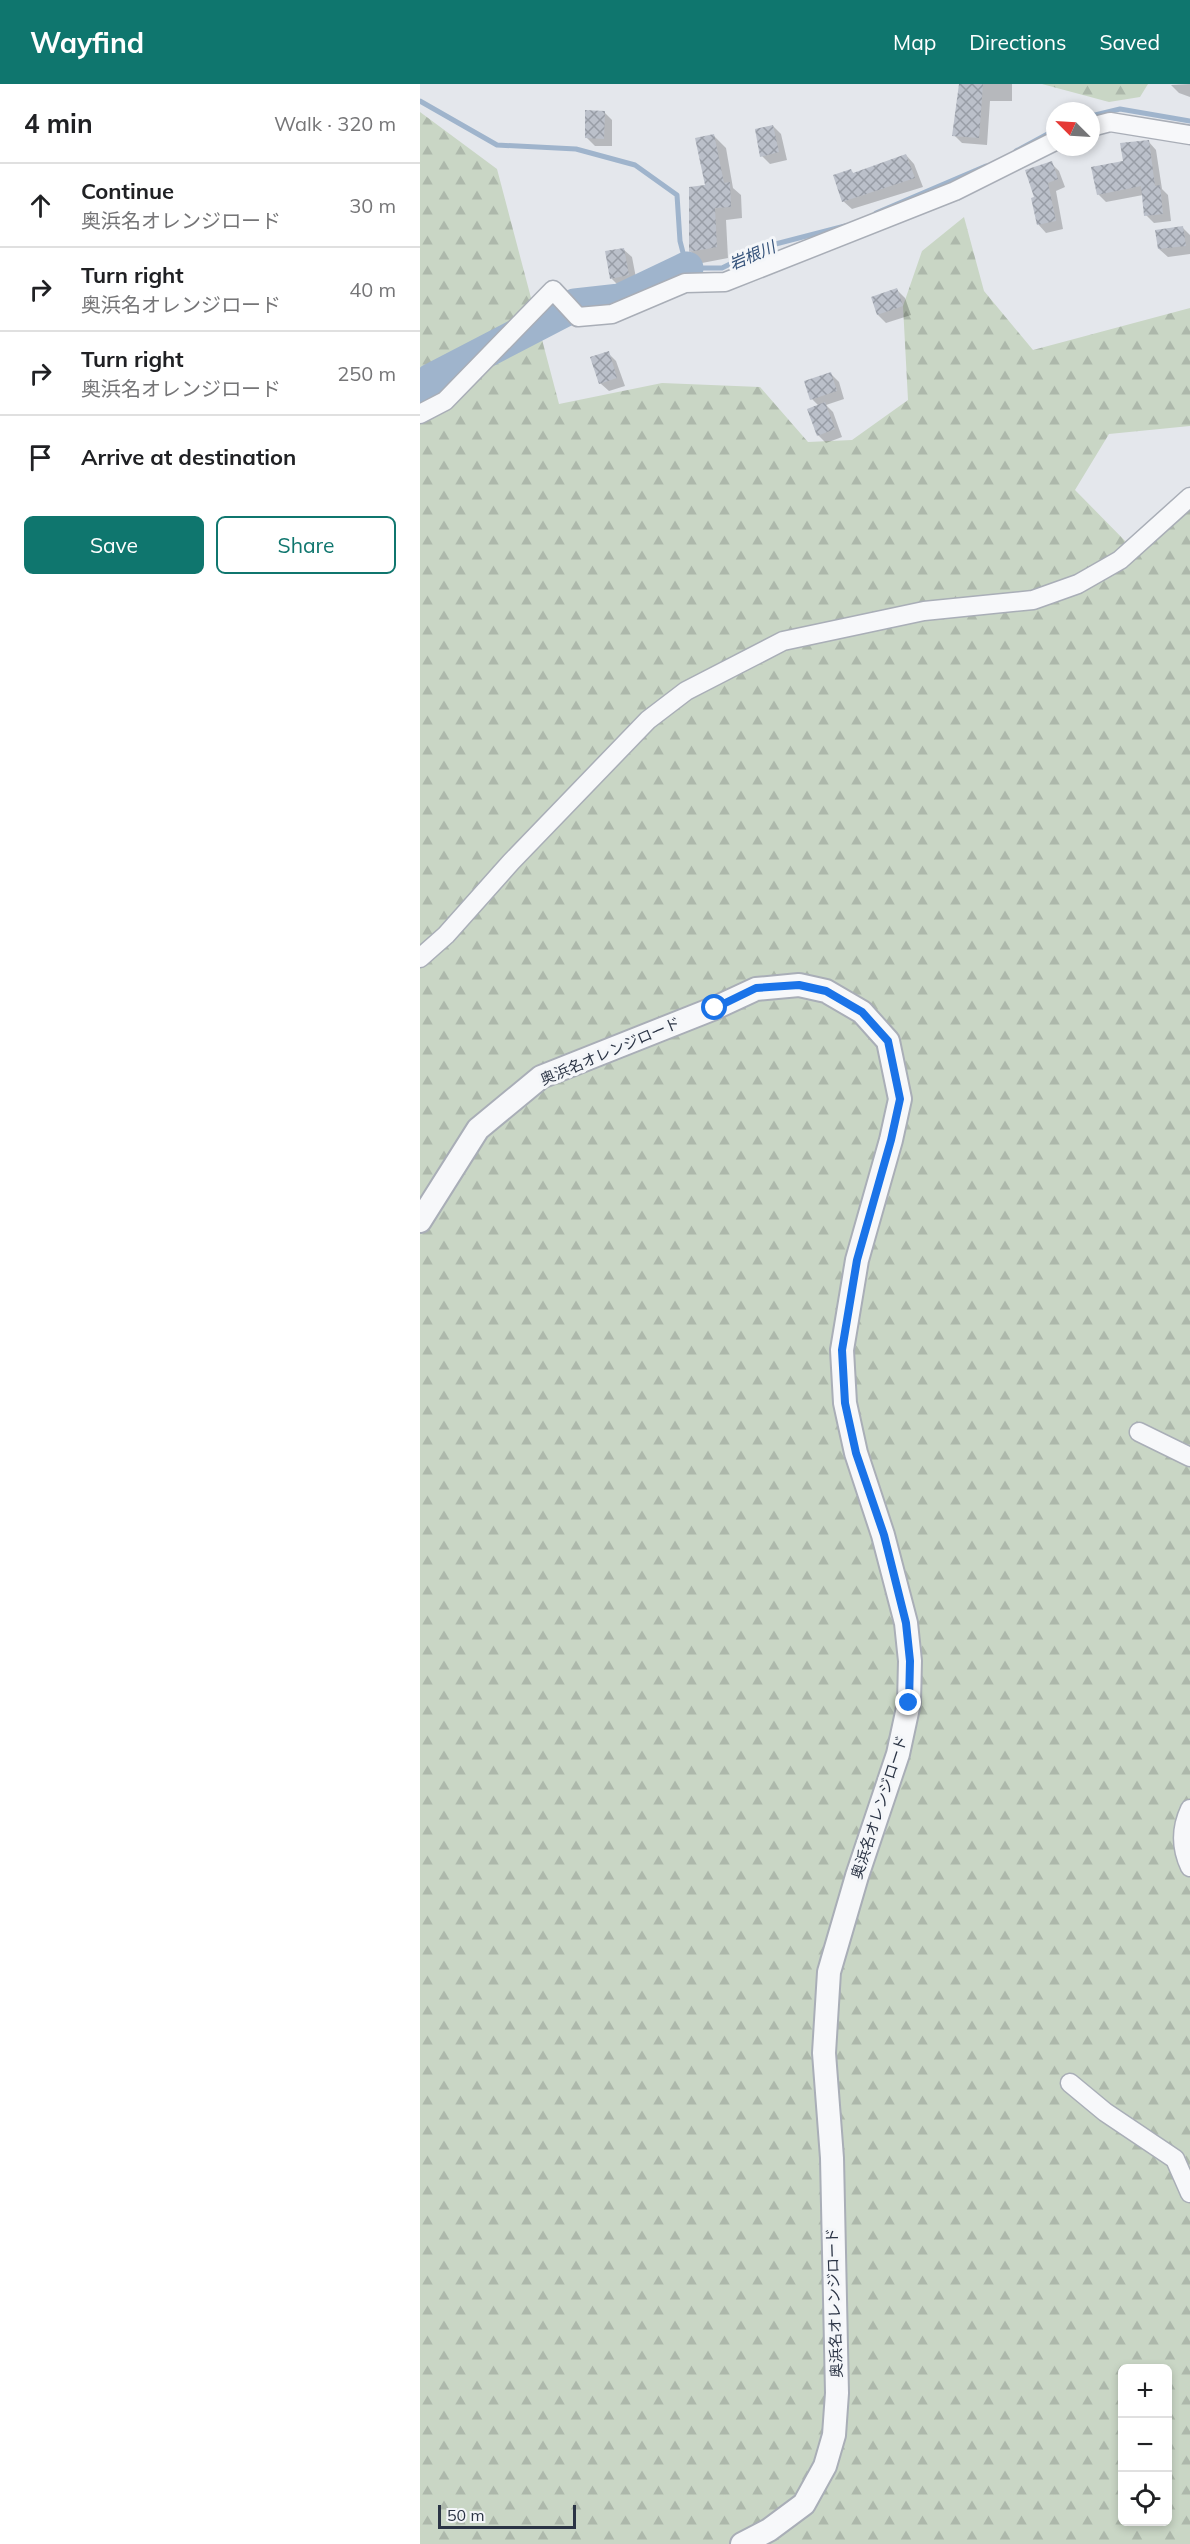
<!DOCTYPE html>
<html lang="en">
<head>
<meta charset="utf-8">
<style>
	body { margin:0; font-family:Mulish,"Noto Sans JP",sans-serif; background:#f6f6f6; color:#202124 }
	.controls { position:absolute; right:18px; bottom:18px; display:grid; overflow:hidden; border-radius:9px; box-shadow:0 3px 9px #0003 }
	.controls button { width:54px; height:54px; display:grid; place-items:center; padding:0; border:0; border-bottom:2px solid #e0e0e0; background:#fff; color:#202124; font:30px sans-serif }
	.compass { position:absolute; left:626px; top:18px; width:54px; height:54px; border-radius:50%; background:#fff; box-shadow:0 3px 9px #0003; rotate:294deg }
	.scale { position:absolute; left:18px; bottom:15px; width:138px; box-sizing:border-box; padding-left:6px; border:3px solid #2b3445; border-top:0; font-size:16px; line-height:21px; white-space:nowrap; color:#2b3445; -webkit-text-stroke:4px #f4f6f9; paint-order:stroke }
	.stop { position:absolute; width:18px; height:18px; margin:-14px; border:4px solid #1a73e8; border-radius:50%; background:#fff }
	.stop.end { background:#1a73e8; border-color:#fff; box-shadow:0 2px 6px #0008 }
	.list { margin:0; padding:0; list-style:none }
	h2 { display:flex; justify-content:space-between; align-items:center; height:78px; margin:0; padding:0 24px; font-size:26px }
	h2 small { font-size:20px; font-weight:400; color:#757577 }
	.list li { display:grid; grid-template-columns:39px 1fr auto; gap:18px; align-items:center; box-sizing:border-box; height:84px; padding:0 24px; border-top:2px solid #e0e0e0 }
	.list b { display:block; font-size:22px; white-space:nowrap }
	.list p { margin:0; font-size:20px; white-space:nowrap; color:#757577 }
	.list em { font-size:20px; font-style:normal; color:#757577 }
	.actions { display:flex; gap:12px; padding:18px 24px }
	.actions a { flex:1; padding:14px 0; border:2px solid #0f766e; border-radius:9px; text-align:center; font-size:21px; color:#0f766e }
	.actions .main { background:#0f766e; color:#fff }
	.icon { flex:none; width:33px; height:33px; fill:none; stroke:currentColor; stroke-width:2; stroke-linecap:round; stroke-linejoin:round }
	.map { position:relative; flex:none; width:770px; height:2460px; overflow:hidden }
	header { display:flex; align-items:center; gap:36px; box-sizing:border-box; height:84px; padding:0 30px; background:#0f766e; color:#fff }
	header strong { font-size:28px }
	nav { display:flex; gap:33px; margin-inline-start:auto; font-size:21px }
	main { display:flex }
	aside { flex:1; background:#fff }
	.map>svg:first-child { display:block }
</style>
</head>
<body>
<header>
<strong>Wayfind</strong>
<nav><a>Map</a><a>Directions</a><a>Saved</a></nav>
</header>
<main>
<aside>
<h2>4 min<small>Walk · 320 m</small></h2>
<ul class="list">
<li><svg class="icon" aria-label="ahead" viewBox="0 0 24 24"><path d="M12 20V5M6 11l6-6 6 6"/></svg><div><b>Continue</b><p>奥浜名オレンジロード</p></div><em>30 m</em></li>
<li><svg class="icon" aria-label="right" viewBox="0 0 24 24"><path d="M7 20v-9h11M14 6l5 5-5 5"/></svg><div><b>Turn right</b><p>奥浜名オレンジロード</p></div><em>40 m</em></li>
<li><svg class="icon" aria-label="right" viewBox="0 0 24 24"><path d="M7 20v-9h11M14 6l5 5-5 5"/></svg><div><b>Turn right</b><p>奥浜名オレンジロード</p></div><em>250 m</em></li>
<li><svg class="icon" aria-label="arrive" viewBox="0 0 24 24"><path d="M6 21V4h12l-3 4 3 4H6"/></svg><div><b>Arrive at destination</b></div></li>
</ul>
<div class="actions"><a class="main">Save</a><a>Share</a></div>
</aside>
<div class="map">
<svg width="770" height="2460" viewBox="0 0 770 2460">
	<defs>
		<pattern id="forest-firs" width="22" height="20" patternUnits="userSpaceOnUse" patternTransform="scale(1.5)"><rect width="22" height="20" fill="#c9d6c5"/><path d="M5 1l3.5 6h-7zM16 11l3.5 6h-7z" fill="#adb8ab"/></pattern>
		<pattern id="building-cross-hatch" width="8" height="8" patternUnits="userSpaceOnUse" patternTransform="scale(1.5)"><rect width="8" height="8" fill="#bbc0ca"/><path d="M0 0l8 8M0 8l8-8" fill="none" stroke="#989da6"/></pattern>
	</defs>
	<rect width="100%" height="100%" fill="#e4e7ec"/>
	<path fill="url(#forest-firs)" fill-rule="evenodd" d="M622 0H728L720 13 689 18Z
		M0 28 77 85 139 320 242 299 340 303 388 358 432 356 488 316 483 222 502 167 544 133 564 207 613 266 770 224V342L689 350 655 406 713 465 770 426V2460H0ZM702 2284H748V2438H702Z"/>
	<path fill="#0003" d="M540 0H592V17H570L567 61 542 59 534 51Z
		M770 0V13L759 9 751 1Z
		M184 28 192 36V62H175L167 54Z
		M353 42 361 50 367 76 350 80 342 72Z
		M294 52 306 64 313 104 321 111 322 134 306 136 308 174 282 179 270 167 287 102Z
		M728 57 736 66 742 105 748 111 751 137 734 139 726 131 723 111 686 118 678 110 704 78Z
		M486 71 494 80 503 103 432 125 423 117 431 87 434 90Z
		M631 79 639 87 645 103 636 107 643 145 626 149 618 140 616 114Z
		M763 144 770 151V170L748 173 739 165Z
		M203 165 212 173 217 199 200 203 191 194Z
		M477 206 485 214 491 231 466 239 458 231Z
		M188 269 196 277 205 302 189 307 180 299Z
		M411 290 419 298 424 315 406 321 413 328 422 353 406 359 398 351 399 322 392 315Z"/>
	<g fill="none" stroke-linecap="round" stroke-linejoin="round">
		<path stroke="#9fb4cc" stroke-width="5" d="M0 17 77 61 156 65 215 81 257 111 260 157 267 184H302L344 163 425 142
			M671 32 700 25 770 37
			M596 67 635 46
			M456 129 566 82"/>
		<path stroke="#9fb4cc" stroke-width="33" d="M0 307 11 296 155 221 200 216 267 184"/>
	</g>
	<path fill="url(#building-cross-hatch)" d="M539 0H563L559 54 532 52Z
		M165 26 185 27 184 55 165 54Z
		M353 41 359 68 340 73 335 45Z
		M294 50 304 99 310 98 311 123 295 124 297 163 269 168V103L285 101 275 54Z
		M729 56 735 102 740 101 743 130 724 132 721 102 677 111 671 83 703 77 700 59Z
		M486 70 495 94 422 118 413 91 431 85 433 89Z
		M632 77 638 95 628 99 636 137 617 141 611 114 614 113 605 86Z
		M763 142 766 162 738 165 735 146Z
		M204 164 209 191 190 195 185 167Z
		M477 204 483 222 457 231 451 213Z
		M189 267 197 294 179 300 170 273Z
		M411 288 417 307 390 316 384 297Z
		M405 318 415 345 397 352 387 325Z"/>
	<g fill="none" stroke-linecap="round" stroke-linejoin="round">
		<defs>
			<path id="minor" d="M671 43 690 38 770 51
				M0 330 25 317 133 206 158 233 192 230 265 199 305 198 535 107 635 57
				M0 874 26 851 91 778 228 636 266 607 363 557 504 527 613 516 658 500 700 476 770 413
				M719 1348 770 1373
				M770 1725C761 1744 761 1764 770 1783
				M650 1999 685 2028 755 2075 770 2109"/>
			<path id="tertiary" d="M0 1137 58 1045 121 993 295 924 336 905 379 901 406 907 442 928 468 957 480 1015 471 1056 437 1176 422 1266 425 1319 436 1369 463 1451 486 1539 490 1577 489 1619 478 1670 437 1792 409 1888 404 1969 412 2074 417 2309 414 2351 405 2382 384 2420 349 2446 322 2460"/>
		</defs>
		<use href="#minor" stroke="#a9aeb7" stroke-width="21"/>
		<use href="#tertiary" stroke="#a9aeb7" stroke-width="26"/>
		<use href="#minor" stroke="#f7f8fa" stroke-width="18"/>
		<use href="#tertiary" stroke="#f7f8fa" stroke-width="22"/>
	</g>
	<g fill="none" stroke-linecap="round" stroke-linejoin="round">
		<path stroke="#1a73e8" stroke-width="8" d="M295 924 336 904 379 901 406 907 442 928 468 957 480 1015 471 1056 437 1176 422 1266 425 1319 436 1369 464 1451 486 1539 490 1577 489 1619"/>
	</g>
	<g text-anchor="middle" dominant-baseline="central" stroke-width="6" stroke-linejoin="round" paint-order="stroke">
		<g font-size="15" fill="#2b3445" stroke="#f4f6f9">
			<text transform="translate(190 967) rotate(-23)">奥浜名オレンジロード</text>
			<text transform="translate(459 1723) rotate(-72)">奥浜名オレンジロード</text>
			<text transform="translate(414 2219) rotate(-92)">奥浜名オレンジロード</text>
		</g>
		<g font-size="16" font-style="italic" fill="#34527a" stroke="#f4f6f9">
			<text transform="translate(332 171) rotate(-23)">岩根川</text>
		</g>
	</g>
</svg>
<div class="controls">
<button>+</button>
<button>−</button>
<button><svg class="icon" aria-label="locate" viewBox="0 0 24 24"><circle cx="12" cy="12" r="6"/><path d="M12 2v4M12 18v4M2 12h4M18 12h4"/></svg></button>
</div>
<svg class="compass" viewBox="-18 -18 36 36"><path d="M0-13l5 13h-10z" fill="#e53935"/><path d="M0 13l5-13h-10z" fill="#757577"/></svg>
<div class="scale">50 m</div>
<div class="stop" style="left:295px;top:924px"></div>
<div class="stop end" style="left:489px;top:1619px"></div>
</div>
</main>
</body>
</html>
